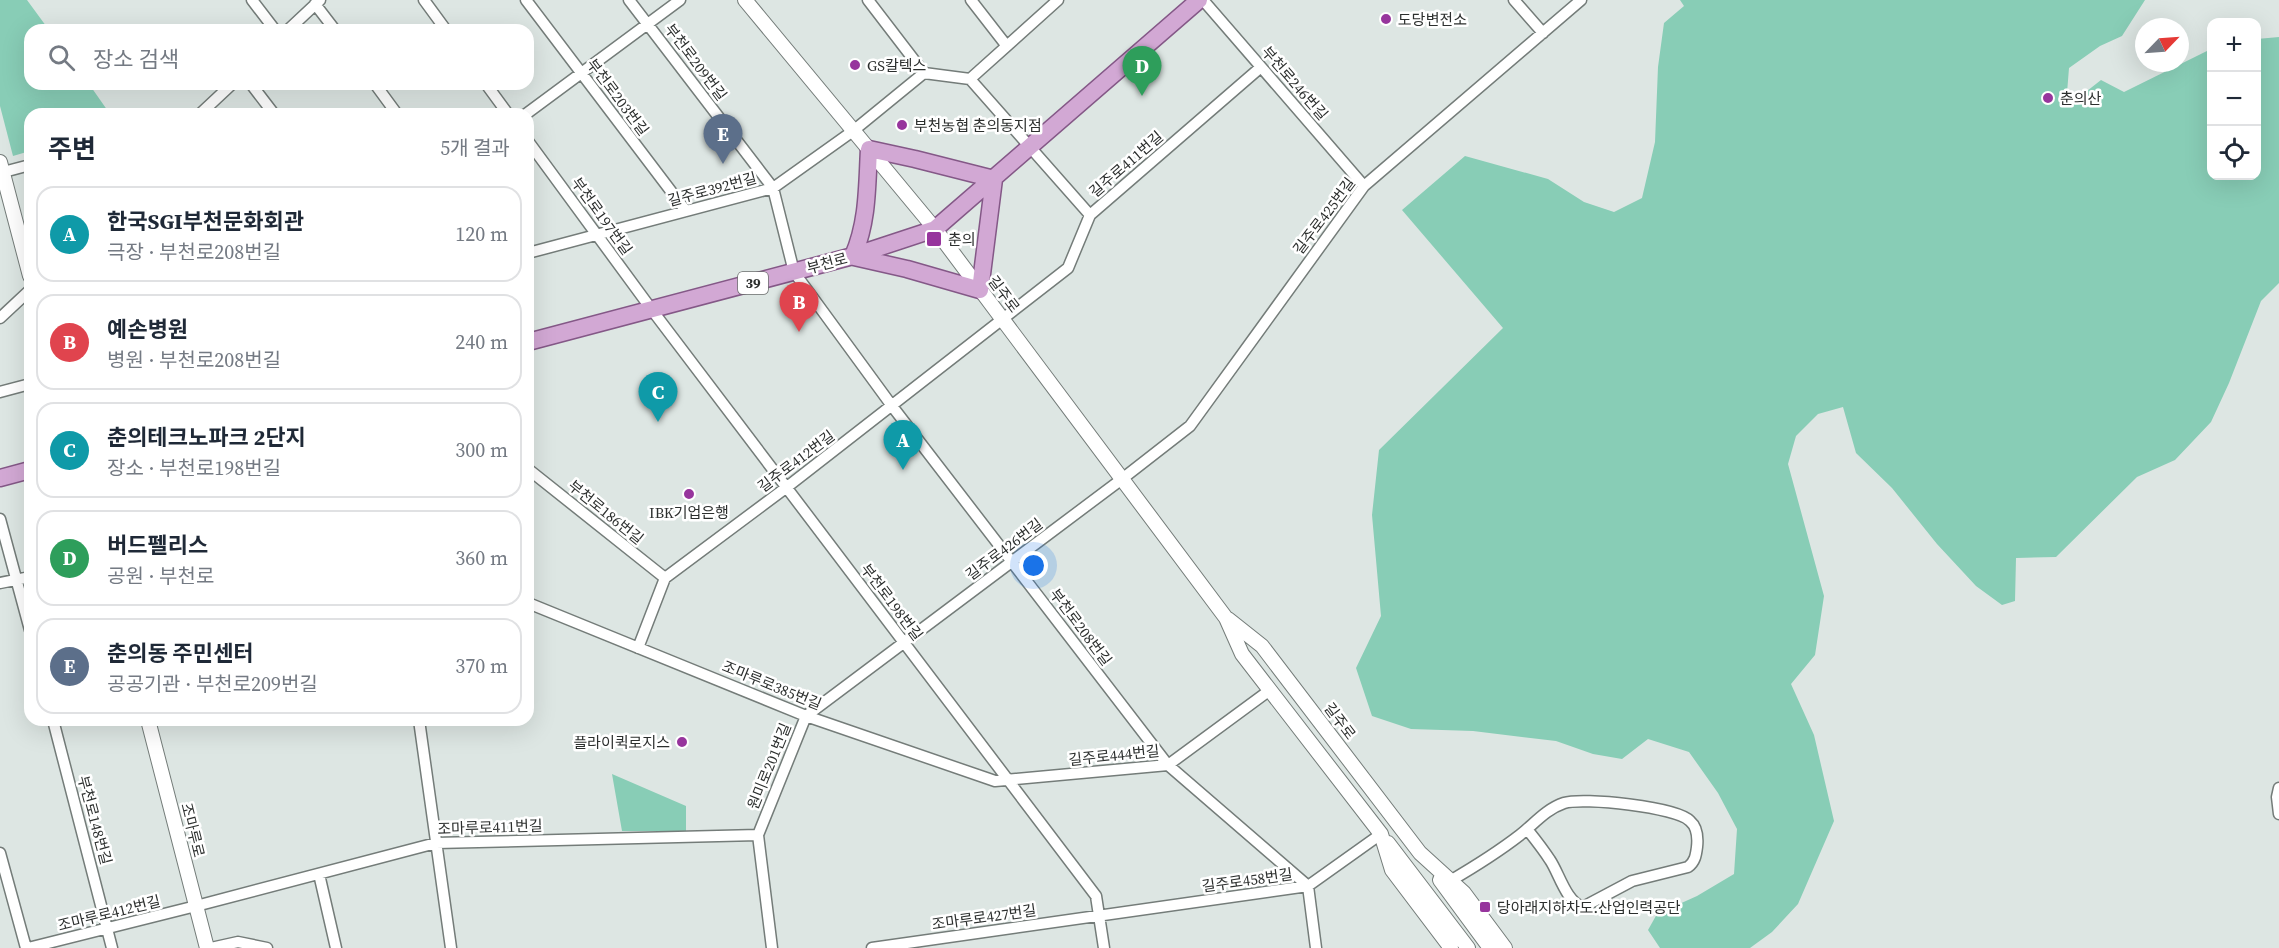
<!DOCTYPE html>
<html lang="ko">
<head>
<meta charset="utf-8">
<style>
	body { margin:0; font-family:"Source Serif 4","Noto Sans KR",serif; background:#f2f2f3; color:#1f2937 }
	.controls { position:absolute; right:18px; top:18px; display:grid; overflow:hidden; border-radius:12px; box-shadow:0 6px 24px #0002 }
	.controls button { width:54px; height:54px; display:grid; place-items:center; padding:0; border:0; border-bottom:2px solid #e0e1e3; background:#fff; color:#1f2937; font:30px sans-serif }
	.compass { position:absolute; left:2135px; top:18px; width:54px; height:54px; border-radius:50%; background:#fff; box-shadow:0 6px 24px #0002; rotate:65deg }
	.you { position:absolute; left:1034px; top:566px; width:21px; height:21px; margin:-15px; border:4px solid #fff; border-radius:50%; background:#1a73e8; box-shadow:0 0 0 9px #1a73e833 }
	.badge { display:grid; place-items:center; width:39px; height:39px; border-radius:50%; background:#0f766e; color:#fff; font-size:20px; font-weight:700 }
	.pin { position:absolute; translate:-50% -50px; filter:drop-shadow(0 2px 3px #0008) }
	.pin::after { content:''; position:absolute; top:32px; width:21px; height:18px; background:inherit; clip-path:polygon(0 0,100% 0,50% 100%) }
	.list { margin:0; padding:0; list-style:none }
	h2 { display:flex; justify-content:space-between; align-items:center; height:78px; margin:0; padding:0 24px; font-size:26px }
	h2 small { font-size:20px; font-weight:400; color:#747a83 }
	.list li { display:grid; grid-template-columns:39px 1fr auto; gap:18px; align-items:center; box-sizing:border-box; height:96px; margin:0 12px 12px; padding:0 12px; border:2px solid #e0e1e3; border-radius:18px }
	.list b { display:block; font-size:22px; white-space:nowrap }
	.list p { margin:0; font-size:20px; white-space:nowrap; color:#747a83 }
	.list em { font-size:20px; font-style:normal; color:#747a83 }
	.icon { flex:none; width:33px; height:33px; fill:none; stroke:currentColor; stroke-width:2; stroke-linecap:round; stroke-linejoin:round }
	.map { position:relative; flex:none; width:2279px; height:948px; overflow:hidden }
	.search { position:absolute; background:#fff; box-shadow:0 6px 24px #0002; left:24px; top:24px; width:510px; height:66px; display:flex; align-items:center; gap:15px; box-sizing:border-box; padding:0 21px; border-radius:18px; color:#747a83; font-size:22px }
	.panel { position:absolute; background:#fff; box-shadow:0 6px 24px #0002; left:24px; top:108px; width:510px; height:618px; border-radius:18px }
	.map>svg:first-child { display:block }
</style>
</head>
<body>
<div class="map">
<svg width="2279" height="948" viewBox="0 0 2279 948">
	<rect width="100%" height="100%" fill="#dde6e3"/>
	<path fill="#88cdb6" d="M0 0H27L49 30H30V84H89L110 114H30V151L13 156 0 106Z
		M1680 0H2145L2122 36 2100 46 2069 68 2067 93 2087 91 2101 80 2124 92 2211 49 2212 176H2256L2257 39 2279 37V283L2261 301 2229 383 2211 422 2175 460 2137 477 2056 557 2016 558 2015 601 2002 605 1976 586 1937 544 1892 488 1856 453 1843 407 1818 414 1796 436 1788 464 1824 596 1815 655 1791 684 1814 735 1834 821 1798 904 1772 932 1750 948H1660L1648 930 1657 914 1697 896 1734 874 1737 829 1718 793 1689 752 1648 739 1622 759 1593 754 1556 741 1473 731 1411 729 1372 716 1356 668 1381 616 1372 515 1379 450 1503 328 1402 210 1465 156 1548 179 1584 202 1614 212 1642 198 1655 142 1658 67 1664 23 1684 6Z
		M612 774 686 806V831H622Z"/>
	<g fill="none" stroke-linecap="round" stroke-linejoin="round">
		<defs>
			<path id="minor" d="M252 0 275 30
				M424 0 446 30
				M526 0 686 211
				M629 0 773 188 794 272 892 406 1168 765 1308 886 1316 948
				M868 0 924 73
				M971 0 1006 45
				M1203 0 1364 186
				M1514 0 1543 33
				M315 4 335 30
				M288 30 320 0
				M970 79 1090 215
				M970 79 1058 0
				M251 84 274 114
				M375 84 397 114
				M486 84 508 114
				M200 114 232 84
				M526 114 680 0
				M528 141 652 310 1096 896 1104 948
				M0 173 30 165
				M528 253 773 188 853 131 924 73 970 79
				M0 318 30 290
				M0 392 30 384
				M528 469 665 578
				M0 519 30 630
				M0 583 30 577
				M528 603 806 716 995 781 1168 765 1270 690
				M638 648 665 578 787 487 1068 268 1090 215 1261 67
				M53 720 112 948
				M419 720 451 948
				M2279 788 2277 797 2279 814
				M0 853 26 948
				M319 874 336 948
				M1450 881C1474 867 1498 852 1520 835 1534 824 1546 809 1564 803 1583 797 1677 807 1690 821 1697 827 1698 838 1697 847 1696 855 1695 862 1688 867L1632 881 1583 907C1566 902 1559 873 1550 860 1543 849 1535 839 1527 829
				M28 948 196 906 436 843 758 835
				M211 948 238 942 267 948
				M772 948 758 835 806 716 1122 479 1190 426 1364 186 1581 0
				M872 948 1308 886 1381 834"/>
			<path id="tertiary" d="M745 0 935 229 1226 618 1242 654 1381 834 1392 870 1451 948
				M0 162 30 276
				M1228 619 1262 646 1420 853 1464 893 1505 948
				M148 720 207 948
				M1388 843 1468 948
				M1440 880 1490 948"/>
			<path id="primary" d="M853 256C868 222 867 186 869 149L915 159 994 179
				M854 257 907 269 980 290 994 179
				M528 342 853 256 935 229 1199 0
				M0 478 30 470"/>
		</defs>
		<use href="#minor" stroke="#747c79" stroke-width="13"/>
		<use href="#tertiary" stroke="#747c79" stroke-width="16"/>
		<use href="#primary" stroke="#845887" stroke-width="19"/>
		<use href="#minor" stroke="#fff" stroke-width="10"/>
		<use href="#tertiary" stroke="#fff" stroke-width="14"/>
		<use href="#primary" stroke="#d2a8d4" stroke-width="16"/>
	</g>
	<g fill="#97359d" stroke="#fff" stroke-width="2">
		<circle cx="1386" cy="19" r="6"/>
		<circle cx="855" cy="65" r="6"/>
		<circle cx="2048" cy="98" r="6"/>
		<circle cx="902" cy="125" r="6"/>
		<rect x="926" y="231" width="16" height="16" rx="3"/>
		<circle cx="689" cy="494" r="6"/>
		<circle cx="682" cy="742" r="6"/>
		<rect x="1479" y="901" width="12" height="12" rx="3"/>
	</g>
	<g text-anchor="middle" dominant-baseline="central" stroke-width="5" stroke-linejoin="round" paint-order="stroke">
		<rect fill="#fff" stroke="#6b6d6d" stroke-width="1.5" x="738" y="272" width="30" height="22" rx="4.5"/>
		<g font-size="14" font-weight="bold" fill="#2c2f2e">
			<text x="753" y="283">39</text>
		</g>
		<g font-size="15" fill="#2c2f2e" stroke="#fff" text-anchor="start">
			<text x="1398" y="19">도당변전소</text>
			<text x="867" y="65">GS칼텍스</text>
			<text x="2060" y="98">춘의산</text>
			<text x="914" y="125">부천농협 춘의동지점</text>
			<text x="948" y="239">춘의</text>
			<text x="689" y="512" text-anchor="middle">IBK기업은행</text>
			<text x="670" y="742" text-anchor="end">플라이퀵로지스</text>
			<text x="1497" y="907">당아래지하차도.산업인력공단</text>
		</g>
		<g font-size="15" fill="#2c2f2e" stroke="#fff">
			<text transform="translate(696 62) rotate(53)">부천로209번길</text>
			<text transform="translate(1295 83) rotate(49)">부천로246번길</text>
			<text transform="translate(618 97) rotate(53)">부천로203번길</text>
			<text transform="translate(1126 164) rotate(-41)">길주로411번길</text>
			<text transform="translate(712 189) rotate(-15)">길주로392번길</text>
			<text transform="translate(602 216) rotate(54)">부천로197번길</text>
			<text transform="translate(1324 216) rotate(-53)">길주로425번길</text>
			<text transform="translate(827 263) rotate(-15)">부천로</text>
			<text transform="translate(1004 294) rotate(53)">길주로</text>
			<text transform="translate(796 461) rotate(-37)">길주로412번길</text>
			<text transform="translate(606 512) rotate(39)">부천로186번길</text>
			<text transform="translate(1004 549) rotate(-37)">길주로426번길</text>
			<text transform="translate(892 602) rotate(53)">부천로198번길</text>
			<text transform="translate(1081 627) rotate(53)">부천로208번길</text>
			<text transform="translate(772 685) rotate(22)">조마루로385번길</text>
			<text transform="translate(1340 721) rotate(53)">길주로</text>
			<text transform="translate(1114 755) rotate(-6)">길주로444번길</text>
			<text transform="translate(769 766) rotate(-68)">원미로201번길</text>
			<text transform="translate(95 820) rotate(75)">부천로148번길</text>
			<text transform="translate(490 827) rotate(-2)">조마루로411번길</text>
			<text transform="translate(193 830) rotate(76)">조마루로</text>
			<text transform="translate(1247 880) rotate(-8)">길주로458번길</text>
			<text transform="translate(109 913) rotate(-14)">조마루로412번길</text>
			<text transform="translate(984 917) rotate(-8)">조마루로427번길</text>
		</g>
	</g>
</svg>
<div class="controls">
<button>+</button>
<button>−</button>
<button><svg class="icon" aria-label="locate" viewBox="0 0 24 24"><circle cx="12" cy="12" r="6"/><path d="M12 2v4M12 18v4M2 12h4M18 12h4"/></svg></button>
</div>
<svg class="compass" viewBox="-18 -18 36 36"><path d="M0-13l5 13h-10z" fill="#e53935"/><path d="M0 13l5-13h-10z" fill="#747a83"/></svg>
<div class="you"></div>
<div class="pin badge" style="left:903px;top:470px;background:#0f9aa8">A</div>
<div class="pin badge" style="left:799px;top:332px;background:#e0444e">B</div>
<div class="pin badge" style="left:658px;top:422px;background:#0f9aa8">C</div>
<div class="pin badge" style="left:1142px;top:96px;background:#2e9e5b">D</div>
<div class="pin badge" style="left:723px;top:164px;background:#5c6f8a">E</div>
<div class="search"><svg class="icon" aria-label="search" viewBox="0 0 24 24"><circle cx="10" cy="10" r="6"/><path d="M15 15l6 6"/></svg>장소 검색</div>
<section class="panel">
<h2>주변<small>5개 결과</small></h2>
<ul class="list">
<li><span class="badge" style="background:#0f9aa8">A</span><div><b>한국SGI부천문화회관</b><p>극장 · 부천로208번길</p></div><em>120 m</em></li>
<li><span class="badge" style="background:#e0444e">B</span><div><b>예손병원</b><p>병원 · 부천로208번길</p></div><em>240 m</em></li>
<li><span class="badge" style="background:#0f9aa8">C</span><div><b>춘의테크노파크 2단지</b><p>장소 · 부천로198번길</p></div><em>300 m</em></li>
<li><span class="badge" style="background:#2e9e5b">D</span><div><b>버드펠리스</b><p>공원 · 부천로</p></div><em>360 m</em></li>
<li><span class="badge" style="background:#5c6f8a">E</span><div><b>춘의동 주민센터</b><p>공공기관 · 부천로209번길</p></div><em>370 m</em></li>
</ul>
</section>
</div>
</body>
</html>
